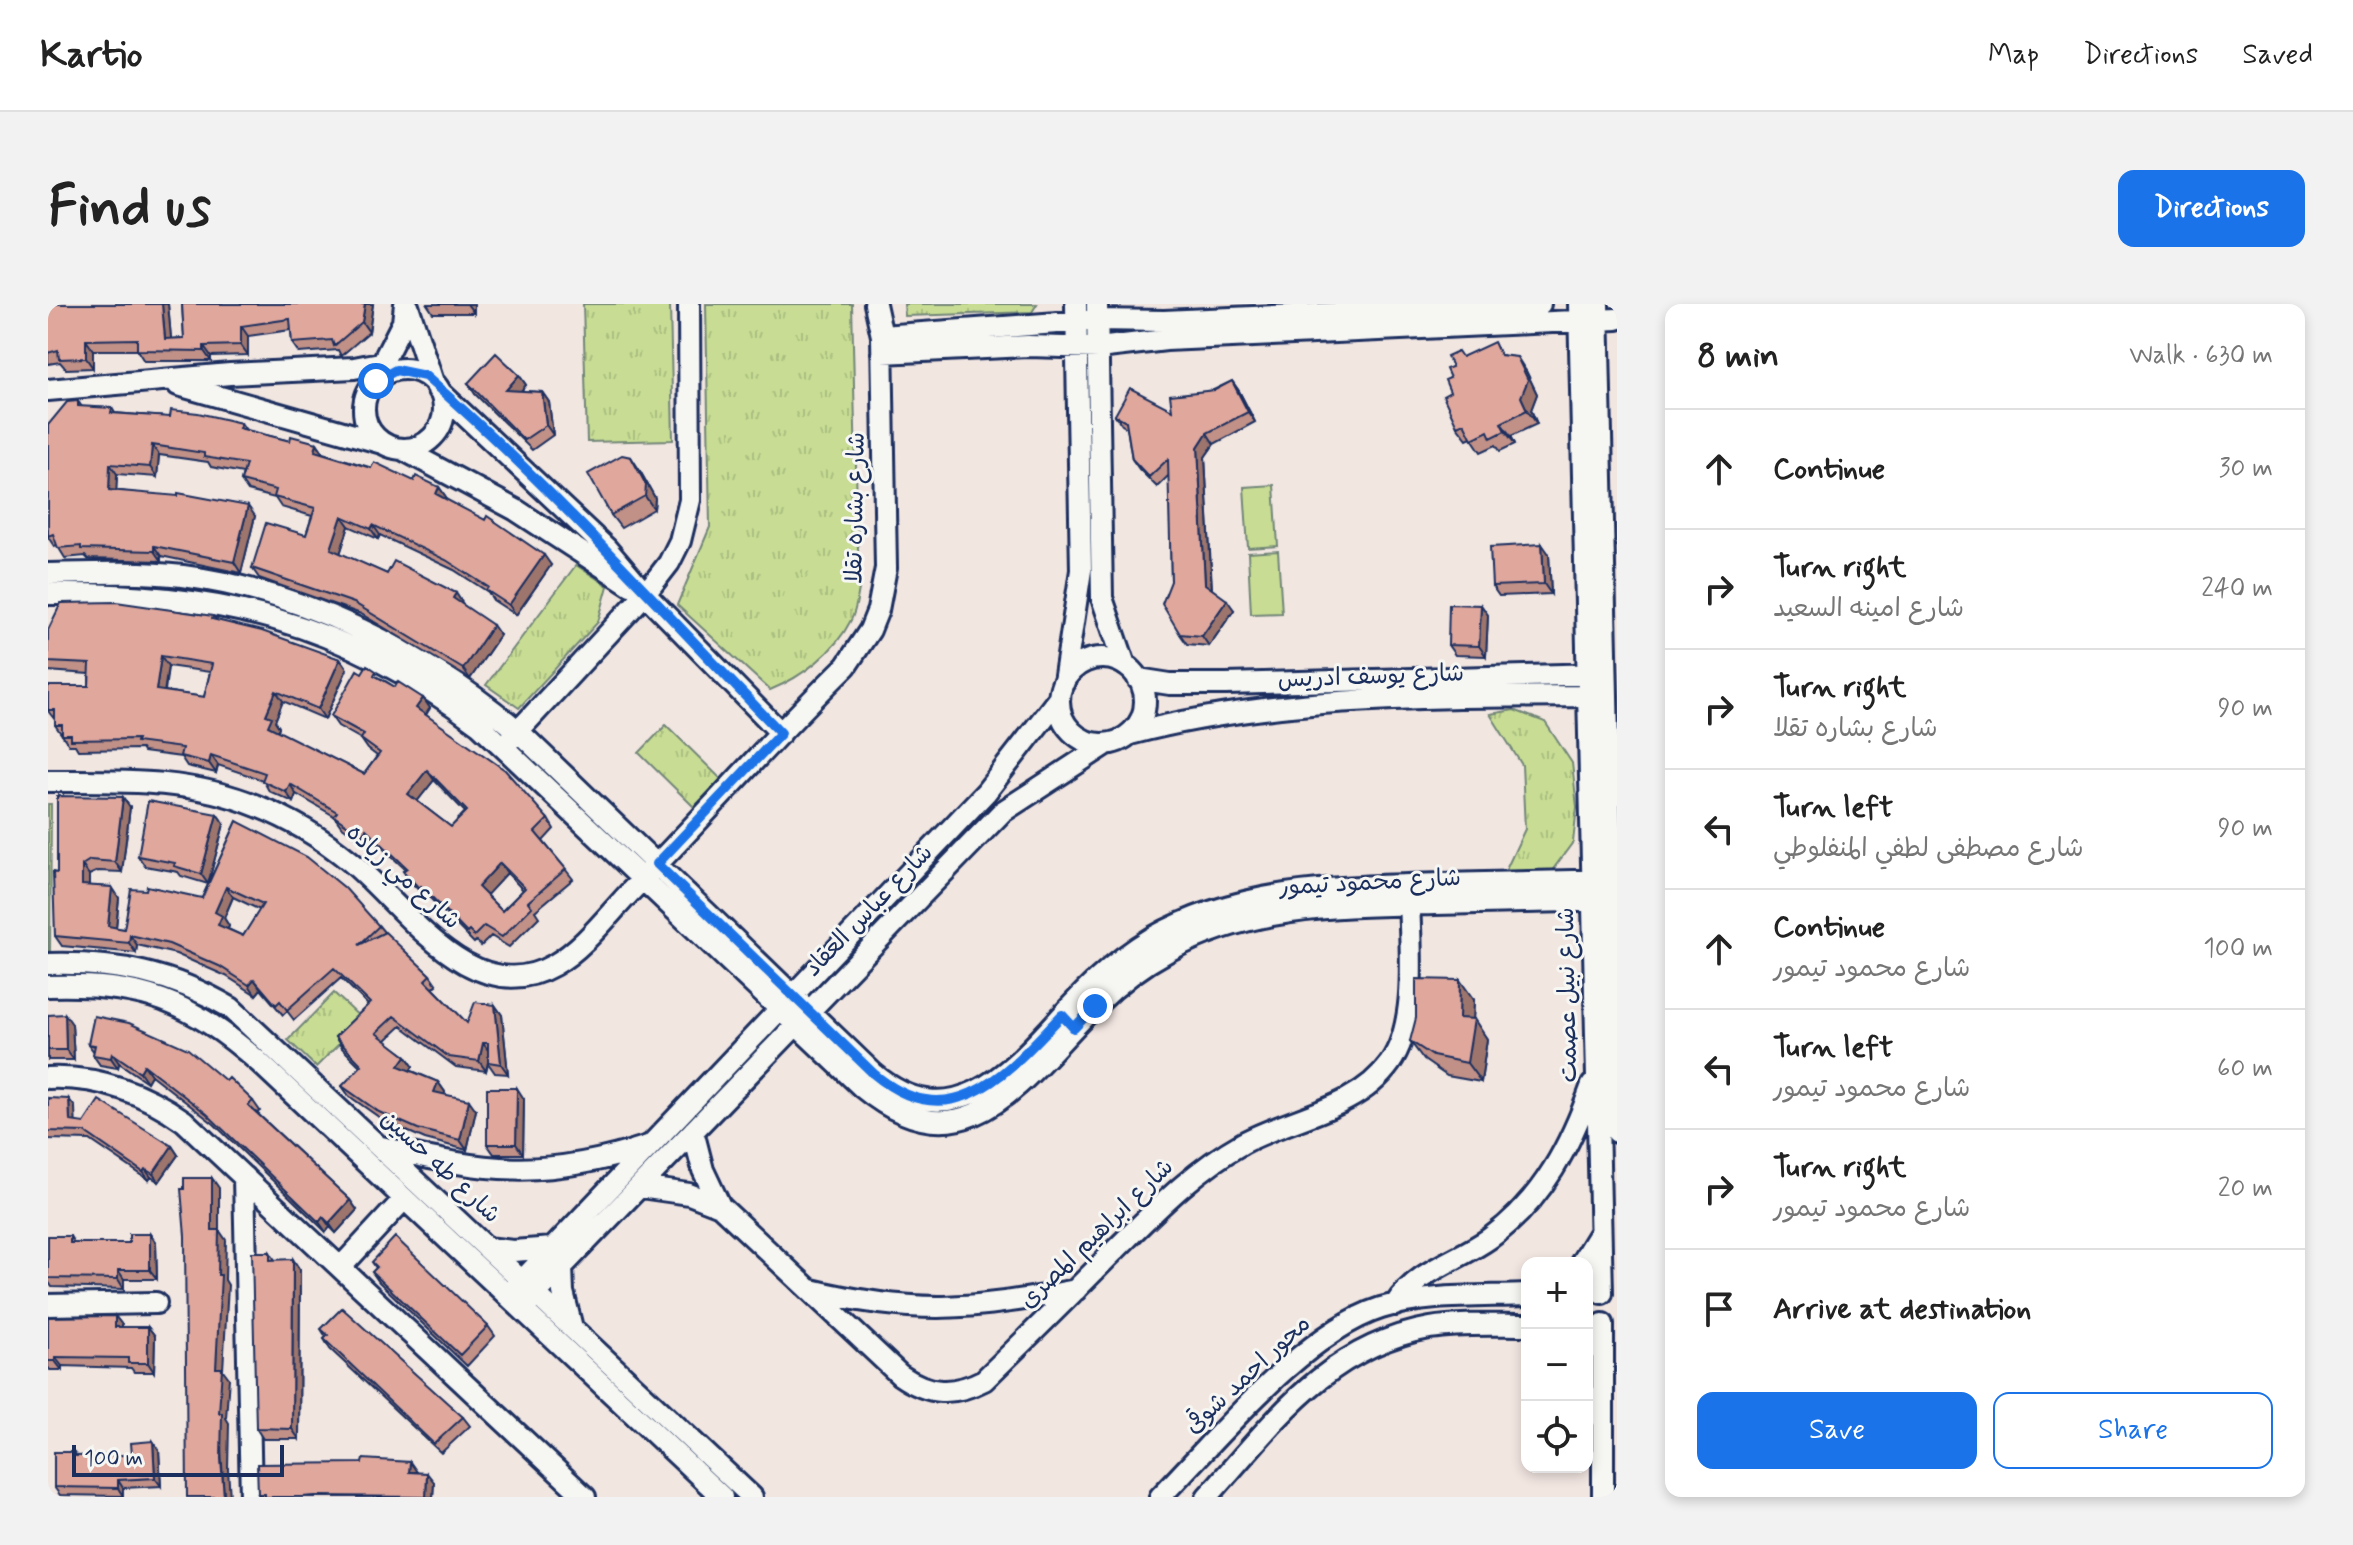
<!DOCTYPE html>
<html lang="en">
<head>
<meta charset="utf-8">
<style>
	body { margin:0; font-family:Mynerve,"Playpen Sans Arabic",sans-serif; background:#f2f2f2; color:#222 }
	.controls { position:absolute; right:24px; bottom:24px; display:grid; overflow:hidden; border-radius:16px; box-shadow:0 4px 12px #0003 }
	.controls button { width:72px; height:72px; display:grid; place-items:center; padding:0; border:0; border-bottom:2px solid #e0e0e0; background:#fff; color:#222; font:40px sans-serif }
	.scale { position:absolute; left:24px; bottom:20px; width:212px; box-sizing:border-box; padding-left:8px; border:4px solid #1b2f5e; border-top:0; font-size:22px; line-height:28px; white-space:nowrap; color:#1b2f5e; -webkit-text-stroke:6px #f6f6f2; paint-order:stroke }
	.stop { position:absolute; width:24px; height:24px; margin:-18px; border:6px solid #1a73e8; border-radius:50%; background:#fff }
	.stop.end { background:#1a73e8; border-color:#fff; box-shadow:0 2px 8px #0008 }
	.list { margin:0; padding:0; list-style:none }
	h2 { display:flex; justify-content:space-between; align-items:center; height:104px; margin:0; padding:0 32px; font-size:34px }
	h2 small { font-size:26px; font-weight:400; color:#767676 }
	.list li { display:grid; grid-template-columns:52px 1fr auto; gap:24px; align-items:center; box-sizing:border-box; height:120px; padding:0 32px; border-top:2px solid #e0e0e0 }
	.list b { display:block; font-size:30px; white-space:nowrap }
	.list p { margin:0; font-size:26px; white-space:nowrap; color:#767676 }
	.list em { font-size:26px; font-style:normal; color:#767676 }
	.actions { display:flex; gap:16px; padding:24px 32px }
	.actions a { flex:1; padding:18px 0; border:2px solid #1a73e8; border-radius:16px; text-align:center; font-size:28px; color:#1a73e8 }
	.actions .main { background:#1a73e8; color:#fff }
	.icon { flex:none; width:44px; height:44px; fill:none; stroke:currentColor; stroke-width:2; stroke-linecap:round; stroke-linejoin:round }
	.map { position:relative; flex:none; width:1569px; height:1193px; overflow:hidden; border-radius:16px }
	header { display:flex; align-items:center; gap:48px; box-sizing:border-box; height:112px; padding:0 40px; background:#fff; border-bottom:2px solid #e0e0e0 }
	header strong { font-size:38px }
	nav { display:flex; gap:44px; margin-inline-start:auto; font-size:28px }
	.intro { display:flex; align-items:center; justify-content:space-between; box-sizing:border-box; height:192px; padding:0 48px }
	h1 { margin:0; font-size:56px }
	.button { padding:20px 36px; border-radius:16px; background:#1a73e8; color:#fff; font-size:28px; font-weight:700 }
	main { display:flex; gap:48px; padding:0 48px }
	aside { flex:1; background:#fff; border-radius:16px; box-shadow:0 4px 12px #0003 }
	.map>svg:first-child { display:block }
</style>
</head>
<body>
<header>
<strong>Kartio</strong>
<nav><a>Map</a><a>Directions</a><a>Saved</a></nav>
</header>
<div class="intro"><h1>Find us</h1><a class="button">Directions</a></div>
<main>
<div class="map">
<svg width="1569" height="1193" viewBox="0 0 1569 1193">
	<defs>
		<pattern id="grass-tufts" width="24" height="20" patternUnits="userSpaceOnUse" patternTransform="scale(2)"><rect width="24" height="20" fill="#c8dd93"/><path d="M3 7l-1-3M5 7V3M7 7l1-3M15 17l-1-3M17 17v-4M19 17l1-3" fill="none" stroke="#abbe81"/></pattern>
	</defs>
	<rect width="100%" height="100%" fill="#f2e6e1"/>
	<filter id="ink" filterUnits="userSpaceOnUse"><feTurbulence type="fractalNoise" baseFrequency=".0125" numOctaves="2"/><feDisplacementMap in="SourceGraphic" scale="16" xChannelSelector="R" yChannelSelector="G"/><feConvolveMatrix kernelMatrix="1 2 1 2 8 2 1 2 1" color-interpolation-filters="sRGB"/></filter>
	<g filter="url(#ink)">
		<path fill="url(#grass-tufts)" stroke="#728678" stroke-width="2" d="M535 0H622L625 136 539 138Z
			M658 0H804L811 285C809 295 808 307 803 316 787 348 754 373 722 386L629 301 662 223Z
			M856 0H989L984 8 857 12Z
			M528 261 560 282 550 318 471 404 438 381Z
			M1466 406 1497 418 1524 459 1529 503 1525 538 1503 568 1456 570 1477 525 1474 461 1442 410Z
			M618 421 673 475 646 503 591 449Z
			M0 500H3L2 651H0Z
			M286 689 315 716 268 763 240 736Z"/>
		<path fill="#c8dd93" stroke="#728678" stroke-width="2" d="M1226 181 1230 242 1200 244 1196 183Z
			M1230 247 1234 309 1203 310 1200 249Z"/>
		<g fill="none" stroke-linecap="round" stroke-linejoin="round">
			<defs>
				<path id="minor" d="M1049 0 1054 294 1077 361
					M1531 0 1554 989
					M1550 0 1569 828
					M360 2 385 78
					M834 32 1049 16 1116 17 1492 0
					M834 49 980 42 1050 44 1118 36 1569 15
					M316 105a40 40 0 1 1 80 0a40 40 0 1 1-80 0Z
					M329 69 355 18 357 0
					M130 81 334 139
					M0 86 182 70 306 64 332 59
					M390 86 558 244 597 290 733 429
					M354 145 468 206 583 281
					M0 270C45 269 90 267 135 272 258 288 376 348 470 427L826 770C922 850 987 731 1051 674 1067 659 1086 645 1104 634 1193 583 1294 583 1393 580 1452 579 1510 577 1569 576
					M0 290C171 288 293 316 432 421L815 784C921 871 978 768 1048 701 1069 680 1094 661 1120 647 1204 601 1294 602 1387 600 1447 599 1508 597 1569 596
					M1011 397a43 43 0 1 1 86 0a43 43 0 1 1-86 0Z
					M1090 375 1122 380H1178L1553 370
					M1016 378 1033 266 1028 0
					M1082 430C1235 390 1394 393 1551 392
					M461 437 597 290 621 259 632 237 642 196 641 0
					M0 477C71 477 141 474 209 502 242 515 274 534 302 557 357 602 424 708 506 661 536 644 561 610 585 585 657 512 724 434 798 362L822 326 830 306 838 264 834 32 827 0
					M0 660C68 658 124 669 183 704L704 1193
					M0 682C94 679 142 697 212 759L674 1193
					M0 774C50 772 95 788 136 817L537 1193
					M645 827 655 866 672 902 852 1071C881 1091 905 1092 936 1076 978 1035 1020 994 1061 952 1103 911 1143 868 1195 839 1243 813 1309 806 1342 759 1372 716 1361 637 1361 587
					M333 843C437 868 496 876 600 842
					M196 873 203 1193
					M592 883 641 890 672 902
					M439 944 465 947 505 944
					M1533 959 1552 928
					M293 963 356 895
					M514 963 515 988 524 1024
					M467 984 938 488 1011 394
					M763 986C866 1011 926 1006 1028 986
					M479 999 954 508 1057 441
					M0 1001 108 999
					M1347 1001C1369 966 1410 957 1442 934 1495 896 1523 840 1544 781
					M1555 1020V1193
					M1112 1193C1170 1134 1255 1029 1333 1004 1379 990 1431 993 1479 991
					M1159 1193C1225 1120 1278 1042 1382 1024 1413 1019 1447 1021 1479 1021"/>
			</defs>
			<use href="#minor" stroke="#1b2f5e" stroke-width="26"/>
			<use href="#minor" stroke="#f6f6f2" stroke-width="20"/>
		</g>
		<path fill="#c19086" stroke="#1b2f5e" stroke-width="2" fill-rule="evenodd" d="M0 0H120L123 35 136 34 134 0H325L321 28 293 52 290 46 251 49 244 39 243 26 200 32V51L163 52V57H96L89 46H45V64L18 65 12 58 0 60Z
			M379 0H426V9H385Z
			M1455 51 1478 67 1489 90 1483 106 1489 120 1463 132 1467 140 1452 147 1448 141 1433 148 1423 133 1419 135 1409 122 1402 88V74L1404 63 1415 53Z
			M471 71 478 81 473 87 494 88 501 98 505 131 484 146 427 90 420 79Z
			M1184 77 1191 87 1207 118 1166 140 1157 153 1164 285 1186 306 1161 342 1139 340 1132 330 1123 277 1121 171 1109 183 1091 165 1084 155 1079 124 1074 121 1067 111 1124 106Z
			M30 97 34 103 64 104 67 109 193 119 198 126 242 137 269 139 276 149 366 177 391 183 398 193 397 195 503 261 468 311 445 296 440 288 406 266 332 231 330 235 301 222 292 250 339 270 415 300H414L452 331 422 375 313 310 211 274 204 264 258 231 264 212 233 203 227 194 200 187 193 177 195 169 163 163 160 158 111 151 109 173 69 170 68 186 207 212 193 269 113 252V257L40 255 37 252 17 254 9 241 6 242 0 233V121Z
			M583 153 592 167 607 194 606 205 573 224 563 211Z
			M1501 250 1503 290 1451 292 1444 282Z
			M1433 301 1440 311 1438 352 1407 351 1400 341Z
			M165 312 168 316 292 355 299 365 277 415 235 397 227 417 231 423 229 427 316 470 329 452 320 445 313 435 290 422 283 412 314 369 334 375 347 383 375 394 382 404 378 411 500 515 506 525 495 537 525 575 487 607 491 613 461 643 443 632 433 642 428 637 426 639 380 592 378 594 362 577 355 567 357 565 325 535 320 541 293 522 286 512 248 490 245 498 221 487 215 476 170 461 168 469 139 462 133 453 95 448 93 445 30 446 27 441H21L7 421V416L0 407V382H41V370L0 367V326ZM120 362 162 368 156 393 117 387ZM386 476 417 508 403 523 369 497ZM459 569 475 586 454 607 438 591Z
			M82 503 74 568 50 567 41 571V582L64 583 71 594 68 624 76 625 154 594 189 517 331 622 336 628 382 671 389 681 385 684 419 719 447 701 454 711 460 770 447 769 440 759 438 767 408 763 353 722 337 737 358 752 365 762 362 766 390 778 397 788 396 791 428 806 419 846 377 835 338 818 301 792 294 782 313 763 294 744 287 733 320 701 293 674 246 716 239 707 235 711 213 685 208 691 178 672 128 650 89 641 88 649 14 642 7 632 9 569ZM185 593 212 606 195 632 180 625 181 622 176 614Z
			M169 510 176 520 160 580 133 572 130 568 97 562 90 552Z
			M1426 696 1425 715 1439 735 1433 778 1399 772 1376 756 1362 737Z
			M0 711 24 720 26 756H0Z
			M40 740 178 777 205 797 212 807 209 809 302 896 309 906 288 929 282 923 278 928 166 820 103 771 99 778 71 759 70 764 52 761 45 751 46 748Z
			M0 794 27 803V818L124 842 130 851 111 878 103 873 101 876 42 836 0 835Z
			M476 795 475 850H446L439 840Z
			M102 930 108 939 109 975H76V985L4 983 0 977V932H22L26 939H81Z
			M222 948 227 956 252 966 251 1135H215L208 1124Z
			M324 958 440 1022 447 1032 419 1062 331 978 324 968 328 964Z
			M67 1012 74 1021V1023H100L107 1032 106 1068H86L83 1064 14 1062V1066H2L0 1063V1013Z
			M273 1025 415 1113 422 1122 393 1149 282 1045 276 1035 278 1033Z
			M105 1137 111 1146 113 1182 75 1184V1192L12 1191 6 1183 26 1148 29 1152 84 1151Z
			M369 1168 386 1178 385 1193H212L210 1190Z"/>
		<path fill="#9d756d" stroke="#1b2f5e" stroke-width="2" d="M114 0H120L124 45 117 35Z
			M317 0H325L321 28 314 18Z
			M419 0H426V9Z
			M193 22 200 32V51L193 41Z
			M38 36 45 46V64L38 54Z
			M156 42 163 52V57L156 47Z
			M1469 53 1478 67 1489 90 1483 106 1489 120 1479 106 1473 93Z
			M471 71 478 81 465 96 458 86Z
			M1184 77 1191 87 1207 118 1200 108Z
			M494 88 501 98 505 131 498 121Z
			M1453 119 1463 132 1467 140 1457 127Z
			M1159 129 1166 140 1157 153 1164 290 1157 280 1150 143Z
			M269 139 276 150 267 147Z
			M104 141 111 151 109 173 102 163Z
			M583 153 592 167 607 194 606 205 597 192Z
			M62 160 69 170 68 196 61 186Z
			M391 183 398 193 395 200 388 190Z
			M200 202 207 212 193 269 186 258Z
			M294 212 301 222 290 256 283 245Z
			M325 221 332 231 330 235 323 225Z
			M1494 240 1501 250 1503 290 1496 280Z
			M106 242 113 252V257L106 247Z
			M496 251 503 261 468 311 461 301Z
			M408 289 415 300 412 304 405 294Z
			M1179 296 1186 306 1161 342 1154 332Z
			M1433 301 1440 311 1438 352 1431 342Z
			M445 321 452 331 422 375 415 365Z
			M113 352 120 362 115 396 108 386Z
			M292 355 299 365 277 415 270 405Z
			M228 387 235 397 227 417 231 423 227 432 220 422 218 411Z
			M375 394 382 404 375 414 368 404Z
			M163 451 170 461 168 469 161 459Z
			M379 466 386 476 367 500 360 490Z
			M242 480 248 490 245 498 238 488Z
			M75 493 82 503 74 568 67 558Z
			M169 510 176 520 160 580 153 570Z
			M318 525 325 535 320 541 313 531Z
			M452 559 459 569 437 593 430 583Z
			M34 561 41 571V591L34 581Z
			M64 583 71 594 67 632 60 622Z
			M178 583 185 593 176 614 181 622 177 631 170 621 167 608Z
			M82 631 89 641 88 649 81 639Z
			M206 675 213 685 208 691 201 681Z
			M1412 676 1426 696 1425 718 1426 715 1439 735 1433 778 1419 759 1411 714Z
			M447 701 454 711 460 770 453 760Z
			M17 710 24 720 26 756 18 746Z
			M435 739 442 749 438 767 431 757Z
			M64 749 71 759 70 764 63 754Z
			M358 752 365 762 359 772 351 762Z
			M96 761 103 771 99 778 92 768Z
			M390 778 397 788 393 799 386 788Z
			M469 784 476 795 475 850 468 840Z
			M21 795 27 803 28 826 22 817Z
			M421 796 428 806 419 846 412 836Z
			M124 842 130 851 111 878 105 870Z
			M97 865 103 873 101 876 95 868Z
			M164 874 171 884V929V926L178 936 177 976 180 981 175 1066 181 1074 178 1114 181 1119 180 1165 182 1193H176L168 1064 170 971 164 926Z
			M302 896 309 906 288 929 281 919Z
			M275 913 282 923 278 928 271 918Z
			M102 930 108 939 109 975 102 966Z
			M245 955 252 966 251 1135 244 1125Z
			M70 966 76 975V985L70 975Z
			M67 1012 74 1021V1032L67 1023Z
			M100 1023 107 1032 106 1068 100 1059Z
			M7 1053 14 1062V1066L7 1057Z
			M105 1137 111 1146 113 1182 107 1174Z
			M362 1158 369 1168H361Z
			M379 1169 386 1178 385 1193H378Z
			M70 1176 75 1184V1192L70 1184Z"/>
		<path fill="#e0a79c" stroke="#1b2f5e" stroke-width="2" fill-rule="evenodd" d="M0 0H114L117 35 136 34 134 0H317L314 18 286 42 284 36 244 39 242 15 193 22V41L156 42V47L89 46V35L38 36V54L11 55 10 46 0 49Z
			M1446 38 1452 51 1469 53 1480 76 1473 93 1479 106 1453 119 1457 127 1443 134 1440 127 1424 135 1416 119 1409 122 1395 92 1402 88 1397 76 1402 74 1398 65 1404 63 1399 52 1410 47 1414 53Z
			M448 49 471 71 458 86 494 88 498 121 476 136 420 79Z
			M1184 77 1200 108 1159 129 1150 143 1157 280 1179 296 1154 332 1132 330 1114 300 1123 277 1120 155 1101 173 1084 155 1078 117 1067 111 1082 84 1124 106 1122 91 1167 86Z
			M30 97V102L64 104 63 109 122 113 123 106 150 109 193 119 191 124 242 137 243 132 269 139 267 147 323 164 326 158 366 177 368 172 391 183 388 190 437 216 439 212 496 251 461 301 438 286 440 283 398 256 325 221 323 225 294 212 283 245 339 270 346 257 408 289 405 294 445 321 415 365 306 299 204 264 218 219 258 231 267 204 226 193 228 186 193 177 198 160 156 153V149L104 141 102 163 62 160 61 186 130 192V189L200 202 186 258 106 242V247L33 245V242L10 244 5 230 0 232V121L19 98Z
			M574 151 583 153 598 181 597 192 563 211 540 170Z
			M1494 240 1496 280 1444 282 1442 243Z
			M68 298 165 312 164 315 214 327 292 355 270 405 228 387 218 411 224 413 220 422 316 470 332 449 313 435 316 430 283 412 309 366 314 369 319 361 328 367 326 371 347 383 350 378 375 394 368 404 457 466 500 515 487 528 518 565 480 598 484 603 454 633 436 622 426 632 421 627 419 629 373 582 371 584 355 567 359 564 318 525 313 531 286 512 289 508 242 480 238 488 214 477 217 469 163 451 161 459 132 452 134 444 88 438 89 435 23 436V431H14V421H7V406H0V382H41L42 360 0 358V326L13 299ZM113 352 164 360 156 393 108 386ZM379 466 419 507 403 523 360 490ZM452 559 477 584 454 607 430 583Z
			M1401 300 1433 301 1431 342 1400 341Z
			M9 492 75 493 67 558 42 556 34 561V581L64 583 60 622 76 625 83 585 98 586 99 582 154 594 189 517 259 553 297 584 331 622 311 641 337 628 382 671 377 676 419 719 427 698 447 701 453 760 440 758V739H435L431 757 401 753 346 712 328 729 358 752 351 762 390 778 386 788 421 796 412 836 370 825 331 808 294 782 314 761 287 733 322 699 286 664 239 706 232 697 228 701 206 675 201 681 171 662 121 640 82 631 81 639 7 632 5 568 9 569ZM178 583 215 600 195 632 170 621 174 612 167 608Z
			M100 497 169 510 153 570 126 562 127 559 90 552Z
			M1368 675 1412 676 1411 714 1426 715 1419 759 1385 752 1362 737 1368 714Z
			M17 710 18 746H0V711Z
			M46 712 81 719 140 745 178 777 181 774 205 797 200 801 302 896 281 919 275 913 271 918 159 810 96 761 92 768 64 749 63 754 45 751 47 741 40 740Z
			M439 784H469L468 840H439Z
			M0 794 21 795 22 817 36 819 51 796 124 842 105 870 97 865 95 868 37 828 0 827Z
			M136 874H164V926H171L170 971H173L168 1064H174L171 1109H174L173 1155 176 1193H139L137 932 133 885H136Z
			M81 930H102V966H70V975L0 974V932H22V939H81Z
			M347 933 440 1022 412 1051 324 968 329 963 324 958Z
			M204 948H222V956L245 955 244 1125 208 1124Z
			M294 1004 415 1113 386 1140 276 1035 280 1031 273 1025Z
			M67 1012V1023H100V1059H80V1054L7 1053V1057H0V1013Z
			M105 1137 107 1174 70 1176V1184L6 1183V1148H26V1152L84 1151 83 1139Z
			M315 1155 362 1158 361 1168 379 1169 378 1193 267 1192 254 1193H217V1190H210L209 1160 314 1159Z"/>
	</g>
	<g fill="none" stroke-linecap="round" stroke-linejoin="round" filter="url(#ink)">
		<path stroke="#1a73e8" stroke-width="10" d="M328 77 348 66 377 72C504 182 616 309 733 429L609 560 826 770C905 836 960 767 1014 711L1026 724 1047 702"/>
	</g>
	<g text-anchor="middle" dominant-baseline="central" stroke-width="6" stroke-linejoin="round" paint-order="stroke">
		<g font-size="24" fill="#1b2f5e" stroke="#f6f6f2">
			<text transform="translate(808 204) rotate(-89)">شارع بشاره تقلا</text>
			<text transform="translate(1323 373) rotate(-2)">شارع يوسف ادريس</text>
			<text transform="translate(355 573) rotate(42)">شارع مي زياده</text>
			<text transform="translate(1322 579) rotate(-3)">شارع محمود تيمور</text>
			<text transform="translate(821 607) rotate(-46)">شارع عباس العقاد</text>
			<text transform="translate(1520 691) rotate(-91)">شارع نبيل عصمت</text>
			<text transform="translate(392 863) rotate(43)">شارع طه حسين</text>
			<text transform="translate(1049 930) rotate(-44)">شارع ابراهيم المصرى</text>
			<text transform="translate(1200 1071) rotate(-43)">محور احمد شوقى</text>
		</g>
	</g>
</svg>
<div class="controls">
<button>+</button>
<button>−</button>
<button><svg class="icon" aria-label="locate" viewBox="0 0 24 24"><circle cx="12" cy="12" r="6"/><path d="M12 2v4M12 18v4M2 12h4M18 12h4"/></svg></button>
</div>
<div class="scale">100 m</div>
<div class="stop" style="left:328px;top:77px"></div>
<div class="stop end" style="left:1047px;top:702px"></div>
</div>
<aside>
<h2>8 min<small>Walk · 630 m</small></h2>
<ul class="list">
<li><svg class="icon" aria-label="ahead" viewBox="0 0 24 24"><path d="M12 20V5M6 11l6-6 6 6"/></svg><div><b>Continue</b></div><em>30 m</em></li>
<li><svg class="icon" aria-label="right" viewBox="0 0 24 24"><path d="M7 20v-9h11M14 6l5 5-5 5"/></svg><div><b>Turn right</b><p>شارع امينه السعيد</p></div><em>240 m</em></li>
<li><svg class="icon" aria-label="right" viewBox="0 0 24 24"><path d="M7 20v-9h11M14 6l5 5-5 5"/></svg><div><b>Turn right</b><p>شارع بشاره تقلا</p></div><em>90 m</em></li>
<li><svg class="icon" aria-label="left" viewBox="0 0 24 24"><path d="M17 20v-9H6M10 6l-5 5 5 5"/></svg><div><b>Turn left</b><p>شارع مصطفى لطفي المنفلوطي</p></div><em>90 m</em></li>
<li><svg class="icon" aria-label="ahead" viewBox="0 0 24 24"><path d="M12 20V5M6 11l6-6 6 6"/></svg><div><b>Continue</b><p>شارع محمود تيمور</p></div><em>100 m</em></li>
<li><svg class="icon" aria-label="left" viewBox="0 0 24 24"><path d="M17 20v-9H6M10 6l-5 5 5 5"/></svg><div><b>Turn left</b><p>شارع محمود تيمور</p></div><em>60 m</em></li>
<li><svg class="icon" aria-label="right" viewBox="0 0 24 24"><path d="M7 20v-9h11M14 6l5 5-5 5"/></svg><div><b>Turn right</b><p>شارع محمود تيمور</p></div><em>20 m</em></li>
<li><svg class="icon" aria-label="arrive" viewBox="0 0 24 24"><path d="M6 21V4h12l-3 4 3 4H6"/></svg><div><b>Arrive at destination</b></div></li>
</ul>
<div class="actions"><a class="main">Save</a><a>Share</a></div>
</aside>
</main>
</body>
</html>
